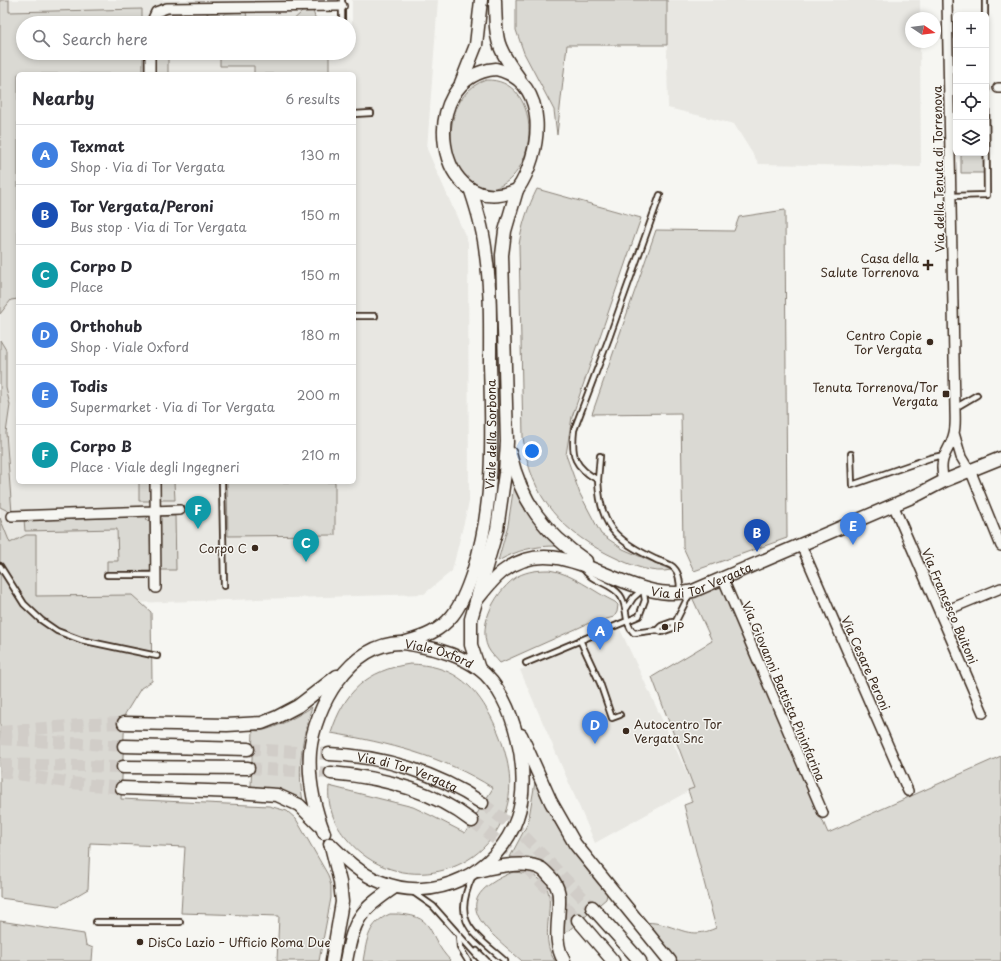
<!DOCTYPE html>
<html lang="en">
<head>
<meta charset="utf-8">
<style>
	body { margin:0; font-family:"Playpen Sans",sans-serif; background:#f7f7f7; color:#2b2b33 }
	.controls { position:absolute; right:12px; top:12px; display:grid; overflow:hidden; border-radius:6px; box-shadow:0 2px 6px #0003 }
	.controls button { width:36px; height:36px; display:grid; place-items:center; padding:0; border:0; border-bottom:1px solid #e1e1e2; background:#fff; color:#2b2b33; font:20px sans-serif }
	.compass { position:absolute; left:905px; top:12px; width:36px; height:36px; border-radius:50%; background:#fff; box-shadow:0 2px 6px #0003; rotate:103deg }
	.you { position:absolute; left:532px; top:451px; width:14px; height:14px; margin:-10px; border:3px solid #fff; border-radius:50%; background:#1a73e8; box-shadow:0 0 0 6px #1a73e833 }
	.badge { display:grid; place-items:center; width:26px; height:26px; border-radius:50%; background:#111827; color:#fff; font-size:13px; font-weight:700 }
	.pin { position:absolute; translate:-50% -33px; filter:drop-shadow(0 1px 2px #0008) }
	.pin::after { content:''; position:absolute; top:21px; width:14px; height:12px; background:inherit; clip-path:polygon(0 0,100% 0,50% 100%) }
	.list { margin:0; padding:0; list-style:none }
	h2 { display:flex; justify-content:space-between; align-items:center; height:52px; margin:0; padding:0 16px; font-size:17px }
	h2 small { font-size:13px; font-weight:400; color:#7c7c81 }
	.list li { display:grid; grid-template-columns:26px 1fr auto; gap:12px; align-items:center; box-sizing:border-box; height:60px; padding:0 16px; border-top:1px solid #e1e1e2 }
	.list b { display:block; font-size:15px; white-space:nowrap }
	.list p { margin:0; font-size:13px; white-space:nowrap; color:#7c7c81 }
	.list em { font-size:13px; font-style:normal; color:#7c7c81 }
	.icon { flex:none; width:22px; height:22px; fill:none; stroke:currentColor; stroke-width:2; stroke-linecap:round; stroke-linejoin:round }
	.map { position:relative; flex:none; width:1001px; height:961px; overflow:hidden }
	.search { position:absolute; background:#fff; box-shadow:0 2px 6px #0003; left:16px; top:16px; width:340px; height:44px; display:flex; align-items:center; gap:10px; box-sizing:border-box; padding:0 14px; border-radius:22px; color:#7c7c81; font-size:15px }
	.panel { position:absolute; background:#fff; box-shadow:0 2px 6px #0003; left:16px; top:72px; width:340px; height:412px; border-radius:6px }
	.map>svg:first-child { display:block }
</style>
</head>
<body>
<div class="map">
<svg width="1001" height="961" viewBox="0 0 1001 961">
	<rect width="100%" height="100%" fill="#f6f6f2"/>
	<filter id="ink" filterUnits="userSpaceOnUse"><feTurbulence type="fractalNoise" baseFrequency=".025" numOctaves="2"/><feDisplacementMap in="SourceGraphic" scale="8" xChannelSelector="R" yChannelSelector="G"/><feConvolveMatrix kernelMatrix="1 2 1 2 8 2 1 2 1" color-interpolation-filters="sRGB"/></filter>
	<g filter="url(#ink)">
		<path fill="#e8e7e2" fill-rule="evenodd" d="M0 0H302V23H23V53H349V34H352V0H438L427 149 468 242 469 502 452 571 424 594 0 607ZM18 74H354V482H18Z
			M666 0H920V18H911V42H920L921 167 759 164 734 124 668 108Z
			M619 627 694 788 595 843 520 670Z"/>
		<path fill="#dad9d3" stroke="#8a8278" d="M0 0H9V12L142 9V23H23V53H143V74H18V299L11 300 0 314Z
			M516 0H667V45H567L557 135 554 110 524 53 516 30Z
			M313 11 317 23H280H290L302 12Z
			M167 12H180V20L207 19V13L211 17V23H154L160 15Z
			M246 12 248 23H219V20L225 13Z
			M153 53H168V74H154Z
			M220 53H329V74H254V66H220Z
			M486 80C540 78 542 168 498 187 485 193 472 185 464 175 440 147 450 91 486 80Z
			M961 153H983L984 173H961Z
			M537 189 641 218 572 417 566 455 580 494 601 534 623 549 671 570C654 574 633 566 618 559 563 534 530 498 523 437L519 245C522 224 528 207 537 189Z
			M785 210 787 538 694 571 683 547 681 413 592 414 656 230 734 231 739 217Z
			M0 340 6 350V388L10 405 6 433 12 513 0 507Z
			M139 482H151V501H139Z
			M160 482H174L175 500H160Z
			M227 482H335V535L228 536Z
			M514 485 533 519 556 546C534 546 518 550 498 561L508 525Z
			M149 516 146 519 150 521 151 571 107 572V561H118L117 529 25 531 24 519 70 518 72 520 74 519Z
			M160 516H175L176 570H160Z
			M0 518 10 543 26 535H36V596L132 595 151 612 152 681 141 688 125 714 121 799 269 806 287 811 296 819 328 875 331 886V898L319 961H277L279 916 181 913 185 847 90 843 88 889 59 906 0 898Z
			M549 570C572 573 594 592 615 602L618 605 617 612 614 617 587 624 500 663C496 658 491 654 488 648 477 624 497 589 518 576 528 571 538 570 549 570Z
			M721 586 828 833 1001 756V961H670L640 923C645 923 650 922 655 923 681 927 689 940 716 928L684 805 692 802 688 790 694 788 652 677 712 641 692 597Z
			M410 664C450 665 473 682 491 717 504 742 514 775 508 802 492 878 395 898 347 839 334 825 327 805 329 786L413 807 430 815 465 833 493 788C443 756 389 743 331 733 344 692 367 670 410 664Z
			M312 707C302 736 297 770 303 801 286 789 271 788 251 787L253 730C266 735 301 714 312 707Z
			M535 782C552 824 577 860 607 894L606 899 562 936C563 926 566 915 566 905 565 884 549 861 528 857 522 856 515 857 510 857L528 823Z
			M513 872C578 876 531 927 555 961H522C485 928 444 901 513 872Z
			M390 914C439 913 424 934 451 961H363C367 939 368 923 390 914Z
			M0 921 84 934 86 945 93 948 92 961H0Z"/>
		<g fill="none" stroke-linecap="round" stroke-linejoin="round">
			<path stroke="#d1cdc8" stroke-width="12" stroke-dasharray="12 6" stroke-linecap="butt" d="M0 732 91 724 124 723
				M0 739 124 746
				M248 749 329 754
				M0 764 123 767
				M248 768 331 773
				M0 771 72 783 122 788
				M482 803 522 834 592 907
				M472 821 512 852 578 920"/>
			<defs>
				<path id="lane" d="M342 0V23
					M985 0V15
					M354 114 371 113
					M660 195 609 338 574 430C571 456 574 467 598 480 600 526 615 540 655 559 660 562 670 563 674 568 680 574 680 584 680 591
					M951 196 987 195 986 87
					M354 316H375
					M955 408 977 395
					M851 454 852 485 930 458 944 455
					M598 480 600 456
					M222 482 224 586
					M0 566 24 604 41 620 57 631 81 640 157 656
					M583 568C591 582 610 582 620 595 629 607 623 623 634 633L657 630 661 626 672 622 675 623 690 593
					M107 575H156
					M657 630 662 632 673 628 675 623
					M580 640 600 683 612 718 620 715
					M526 663 639 616 645 600 643 589 633 598 626 609
					M473 875C451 922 472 932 505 961
					M413 892 433 906 482 961
					M96 922H180
					M459 936 460 948 468 961
					M477 951 487 961"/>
				<path id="street" d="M151 23 156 12 167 8 342 6
					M150 53V74
					M998 88H1001
					M954 433 961 457 973 477 1001 546
					M944 481C937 455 950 453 954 433 956 425 955 416 955 408L947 0
					M155 482 156 588
					M895 509 983 713
					M12 516 180 510
					M801 545 908 791
					M723 579 823 813
					M940 613 1001 588"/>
				<g id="secondary">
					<path d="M495 0C496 40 495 45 519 78"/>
					<path d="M496 69C551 82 542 154 517 190 435 225 414 76 496 69Z"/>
					<path d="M461 83 476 45 481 0"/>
					<path d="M510 453C521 502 545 533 586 561"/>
					<path id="s1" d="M476 601C484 591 492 580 502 572 564 524 623 607 693 591L919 494 944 481 1001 458"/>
					<path id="s2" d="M406 642C424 637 440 631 452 616 462 604 468 587 473 572 495 505 492 434 490 365 490 328 491 291 486 255 484 233 478 212 471 191"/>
					<path d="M479 669 471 645V619L497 529 505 473 507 442 502 255 505 231 517 190"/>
					<path d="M124 723 227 725 262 723 277 717 298 706 337 676"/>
					<path d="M521 735 551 802 575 844 670 961"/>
					<path d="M124 746 248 749"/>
					<path id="s3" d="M329 754C383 756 437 773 482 803"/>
					<path d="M123 767 248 768"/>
					<path d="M331 773C380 777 432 790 472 821"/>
					<path d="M122 788 236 792 277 795 299 805 319 825"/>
					<path id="s4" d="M324 833C314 807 308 780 310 752 314 708 350 642 402 643 408 643 414 645 420 646 439 649 463 657 479 669 516 697 532 777 517 818 498 873 434 904 381 882 360 874 345 859 330 844"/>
					<path d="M331 846 340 882 342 902 332 961"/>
					<path d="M478 871C494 867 527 860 542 869 546 872 549 876 553 880 557 886 559 890 559 897 560 919 552 940 564 961"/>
					<path d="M592 907 640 961"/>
					<path d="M578 920 613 961"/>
					<path d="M346 961C354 919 359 911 395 887"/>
				</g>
			</defs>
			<use href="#lane" stroke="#3b2a1e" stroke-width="8"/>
			<use href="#street" stroke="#3b2a1e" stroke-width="12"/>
			<use href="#secondary" stroke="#3b2a1e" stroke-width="15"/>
			<use href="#lane" stroke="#f6f6f2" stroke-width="4.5"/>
			<use href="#street" stroke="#f6f6f2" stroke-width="9"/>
			<use href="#secondary" stroke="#f6f6f2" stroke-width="12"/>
		</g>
	</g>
	<g fill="#3b2a1e" stroke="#f6f6f2" stroke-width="1.5">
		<path d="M926 259h4v4h4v4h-4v4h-4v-4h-4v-4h4z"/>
		<circle cx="930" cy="342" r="4"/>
		<rect x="942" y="390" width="8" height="8" rx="2"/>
		<circle cx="255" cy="548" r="4"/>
		<circle cx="665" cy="627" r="4"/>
		<circle cx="626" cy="731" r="4"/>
		<circle cx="140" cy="942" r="4"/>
	</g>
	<g text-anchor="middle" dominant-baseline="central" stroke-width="3" stroke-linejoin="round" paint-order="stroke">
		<g font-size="12" fill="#3b2a1e" stroke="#f6f6f2">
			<text transform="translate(938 169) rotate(-91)">Via della Tenuta di Torrenova</text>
			<text stroke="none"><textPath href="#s2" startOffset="242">Viale della Sorbona</textPath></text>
			<text stroke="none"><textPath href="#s1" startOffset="250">Via di Tor Vergata</textPath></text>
			<text transform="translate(950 606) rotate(67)">Via Francesco Buitoni</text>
			<text stroke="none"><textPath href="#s4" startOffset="276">Viale Oxford</textPath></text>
			<text transform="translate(866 663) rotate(66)">Via Cesare Peroni</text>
			<text transform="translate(784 691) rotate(67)">Via Giovanni Battista Pininfarina</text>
			<text stroke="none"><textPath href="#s3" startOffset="81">Via di Tor Vergata</textPath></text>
		</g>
		<g font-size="12" fill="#3b2a1e" stroke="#f6f6f2" text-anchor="end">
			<text x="919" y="258">Casa della<tspan x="919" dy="14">Salute Torrenova</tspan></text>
			<text x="922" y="335">Centro Copie<tspan x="922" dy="14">Tor Vergata</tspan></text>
			<text x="938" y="387">Tenuta Torrenova/Tor<tspan x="938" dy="14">Vergata</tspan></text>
			<text x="247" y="548">Corpo C</text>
			<text x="673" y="627" text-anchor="start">IP</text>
			<text x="634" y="724" text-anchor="start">Autocentro Tor<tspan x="634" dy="14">Vergata Snc</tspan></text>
			<text x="148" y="942" text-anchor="start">DisCo Lazio – Ufficio Roma Due</text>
		</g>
	</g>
</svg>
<div class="controls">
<button>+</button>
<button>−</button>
<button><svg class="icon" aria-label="locate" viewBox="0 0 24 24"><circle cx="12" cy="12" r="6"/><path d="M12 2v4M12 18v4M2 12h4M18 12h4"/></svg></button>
<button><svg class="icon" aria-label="layers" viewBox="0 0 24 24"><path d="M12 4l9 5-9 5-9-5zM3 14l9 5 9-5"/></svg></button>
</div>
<svg class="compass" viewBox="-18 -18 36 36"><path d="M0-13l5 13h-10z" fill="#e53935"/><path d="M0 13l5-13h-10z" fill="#7c7c81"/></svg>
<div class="you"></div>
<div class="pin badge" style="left:600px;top:650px;background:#3f7fe0">A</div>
<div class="pin badge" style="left:757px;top:552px;background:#1a4fb4">B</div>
<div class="pin badge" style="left:306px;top:562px;background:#0f9aa8">C</div>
<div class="pin badge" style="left:595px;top:744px;background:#3f7fe0">D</div>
<div class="pin badge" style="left:853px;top:545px;background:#3f7fe0">E</div>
<div class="pin badge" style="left:198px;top:529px;background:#0f9aa8">F</div>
<div class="search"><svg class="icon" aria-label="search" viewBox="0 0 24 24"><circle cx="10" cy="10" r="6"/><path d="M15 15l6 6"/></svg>Search here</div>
<section class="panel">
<h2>Nearby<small>6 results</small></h2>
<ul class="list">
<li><span class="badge" style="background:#3f7fe0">A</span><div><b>Texmat</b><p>Shop · Via di Tor Vergata</p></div><em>130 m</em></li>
<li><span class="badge" style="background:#1a4fb4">B</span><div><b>Tor Vergata/Peroni</b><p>Bus stop · Via di Tor Vergata</p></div><em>150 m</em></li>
<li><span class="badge" style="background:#0f9aa8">C</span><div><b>Corpo D</b><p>Place</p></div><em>150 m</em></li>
<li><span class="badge" style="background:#3f7fe0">D</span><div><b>Orthohub</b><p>Shop · Viale Oxford</p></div><em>180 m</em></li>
<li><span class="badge" style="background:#3f7fe0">E</span><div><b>Todis</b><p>Supermarket · Via di Tor Vergata</p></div><em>200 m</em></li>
<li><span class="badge" style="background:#0f9aa8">F</span><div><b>Corpo B</b><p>Place · Viale degli Ingegneri</p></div><em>210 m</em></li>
</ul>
</section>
</div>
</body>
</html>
